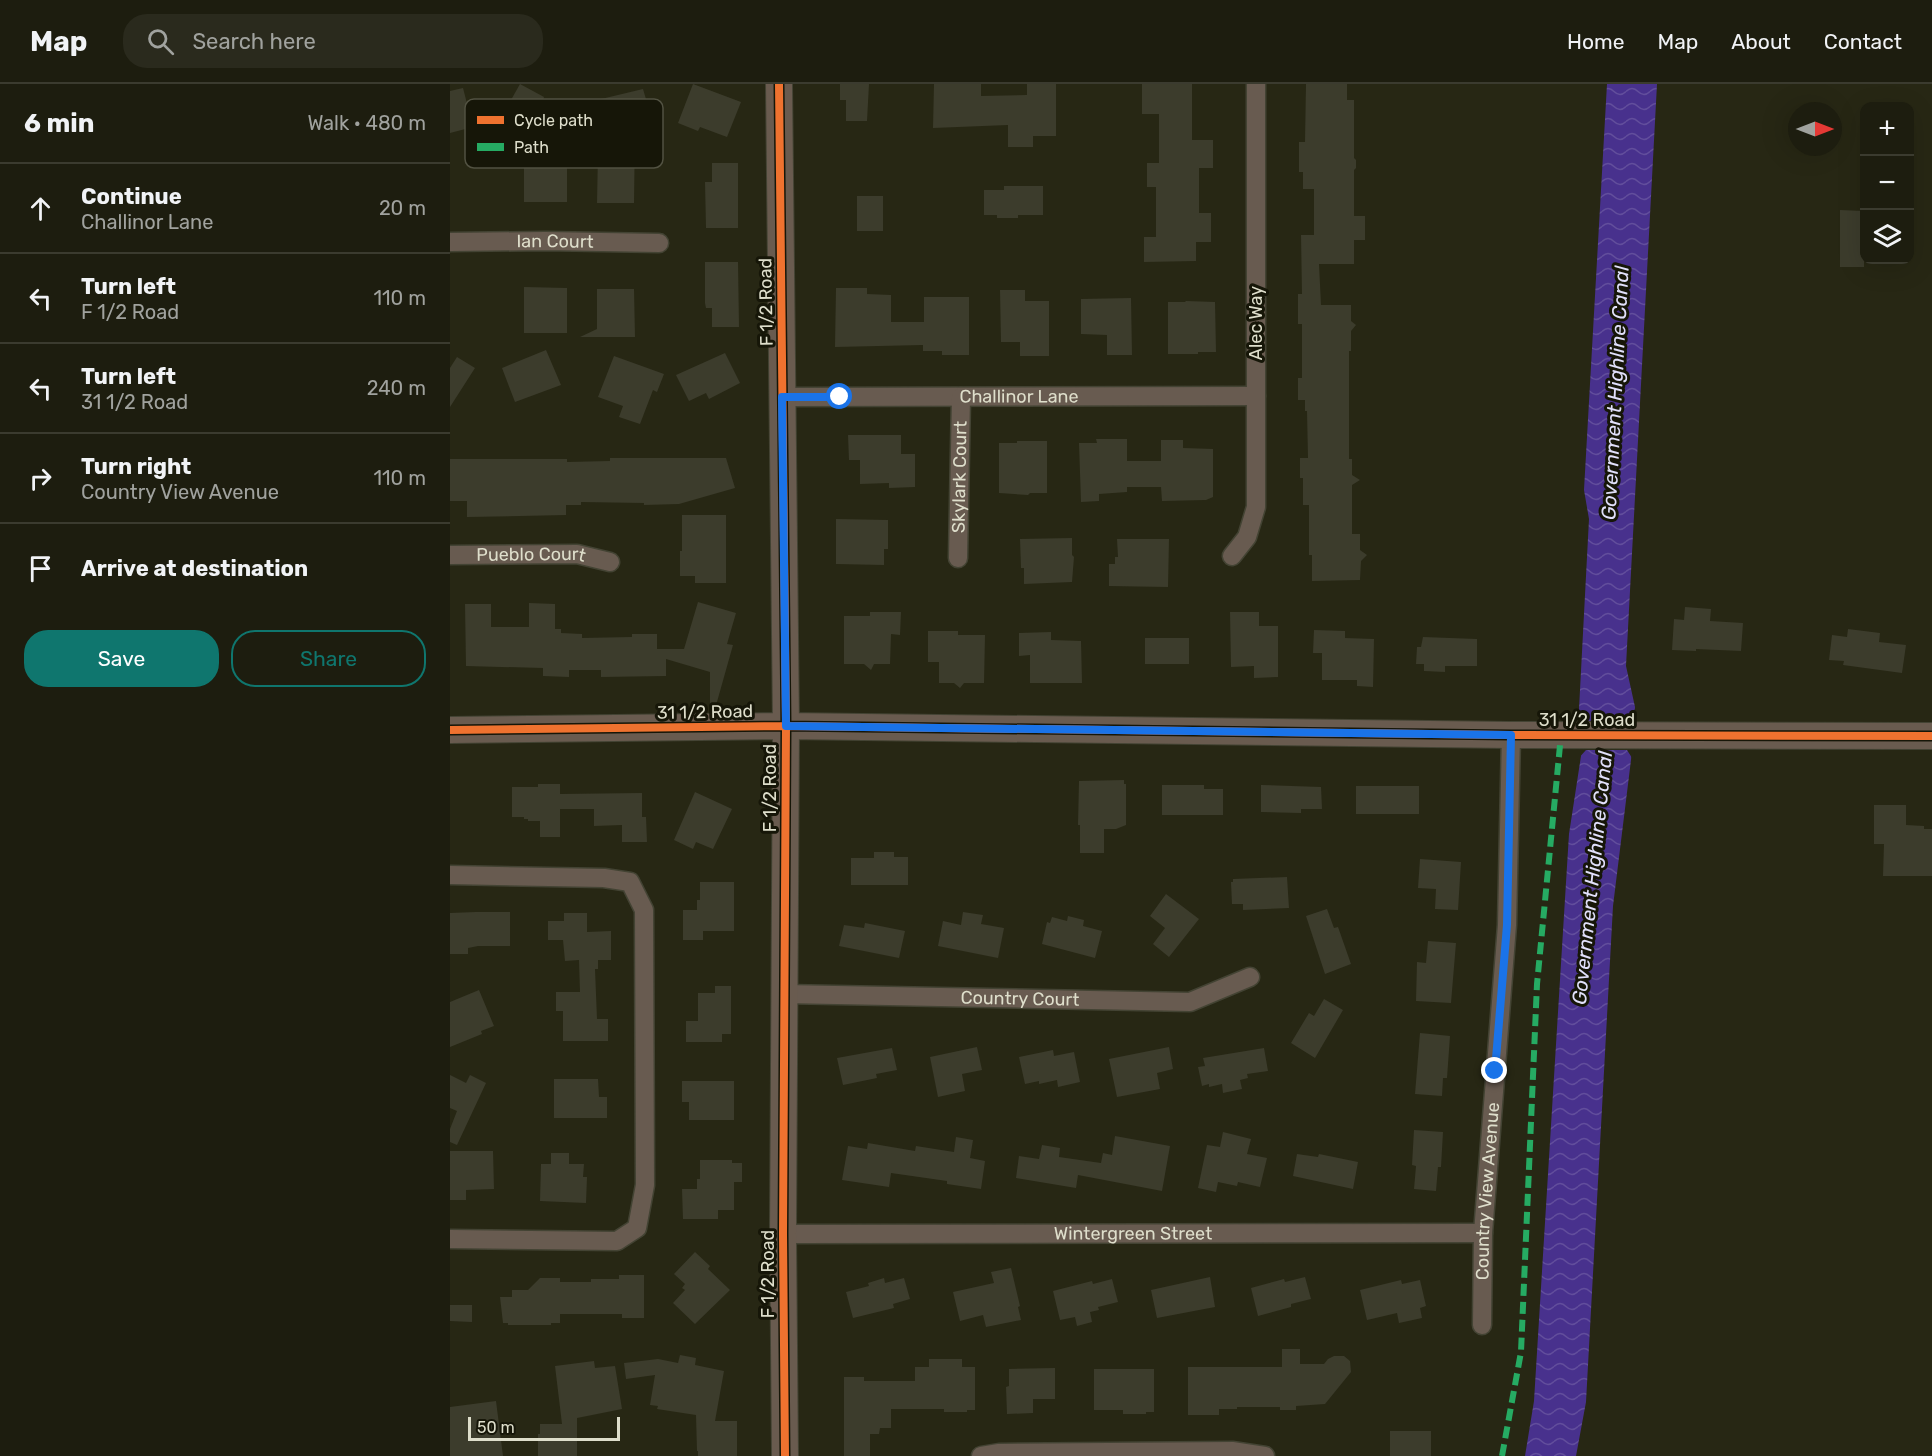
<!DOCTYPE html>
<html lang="en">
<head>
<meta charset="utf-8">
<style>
	body { margin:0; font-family:Rubik,sans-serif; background:#2a2a1d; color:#f1f3f6 }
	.controls { position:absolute; right:18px; top:18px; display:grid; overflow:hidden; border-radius:12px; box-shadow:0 6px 24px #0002 }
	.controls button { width:54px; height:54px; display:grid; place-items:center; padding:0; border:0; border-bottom:2px solid #3b3b2f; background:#1d1d0f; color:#f1f3f6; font:30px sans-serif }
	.compass { position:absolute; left:1338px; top:18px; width:54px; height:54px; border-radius:50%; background:#1d1d0f; box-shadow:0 6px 24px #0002; rotate:90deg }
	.scale { position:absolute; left:18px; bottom:15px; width:152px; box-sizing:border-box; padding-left:6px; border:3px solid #dedecb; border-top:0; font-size:16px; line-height:21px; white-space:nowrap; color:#dedecb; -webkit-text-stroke:4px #161608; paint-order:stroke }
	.stop { position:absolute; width:18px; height:18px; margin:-14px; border:4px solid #1a73e8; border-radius:50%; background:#fff }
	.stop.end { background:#1a73e8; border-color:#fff; box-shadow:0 2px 6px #0008 }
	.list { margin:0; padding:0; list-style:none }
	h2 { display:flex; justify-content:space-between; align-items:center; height:78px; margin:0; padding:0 24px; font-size:26px }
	h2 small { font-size:20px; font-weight:400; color:#a0a29e }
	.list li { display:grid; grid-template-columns:39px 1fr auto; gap:18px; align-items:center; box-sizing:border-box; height:90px; padding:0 24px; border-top:2px solid #3b3b2f }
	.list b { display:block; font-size:22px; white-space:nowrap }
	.list p { margin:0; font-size:20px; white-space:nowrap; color:#a0a29e }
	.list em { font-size:20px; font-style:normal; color:#a0a29e }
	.actions { display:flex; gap:12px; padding:18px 24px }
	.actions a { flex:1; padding:14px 0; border:2px solid #0f766e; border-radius:24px; text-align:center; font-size:21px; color:#0f766e }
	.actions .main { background:#0f766e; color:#fff }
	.icon { flex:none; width:33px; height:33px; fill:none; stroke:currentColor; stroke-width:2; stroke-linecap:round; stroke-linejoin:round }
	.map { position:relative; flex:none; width:1482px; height:1372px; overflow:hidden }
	header { display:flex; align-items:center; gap:36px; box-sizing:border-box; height:84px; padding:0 30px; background:#1d1d0f; border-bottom:2px solid #3b3b2f }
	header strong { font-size:28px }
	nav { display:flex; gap:33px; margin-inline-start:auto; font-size:21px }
	.search { width:420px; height:54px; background:#2a2a1d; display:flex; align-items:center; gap:15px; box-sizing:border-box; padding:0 21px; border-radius:24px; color:#a0a29e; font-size:22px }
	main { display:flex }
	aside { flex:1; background:#1d1d0f }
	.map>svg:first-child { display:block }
</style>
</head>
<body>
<header>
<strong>Map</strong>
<div class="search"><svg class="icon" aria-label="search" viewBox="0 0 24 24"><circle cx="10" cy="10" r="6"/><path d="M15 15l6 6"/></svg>Search here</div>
<nav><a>Home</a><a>Map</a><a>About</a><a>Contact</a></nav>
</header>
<main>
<aside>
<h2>6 min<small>Walk · 480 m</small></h2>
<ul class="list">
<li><svg class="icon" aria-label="ahead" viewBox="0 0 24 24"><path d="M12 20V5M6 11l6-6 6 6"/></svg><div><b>Continue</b><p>Challinor Lane</p></div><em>20 m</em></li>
<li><svg class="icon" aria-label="left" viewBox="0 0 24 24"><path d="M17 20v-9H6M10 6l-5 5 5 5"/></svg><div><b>Turn left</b><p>F 1/2 Road</p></div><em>110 m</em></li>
<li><svg class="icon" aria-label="left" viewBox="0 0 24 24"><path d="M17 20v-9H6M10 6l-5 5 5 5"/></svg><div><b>Turn left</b><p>31 1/2 Road</p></div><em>240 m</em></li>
<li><svg class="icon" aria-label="right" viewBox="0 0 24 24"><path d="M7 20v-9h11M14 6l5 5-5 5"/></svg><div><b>Turn right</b><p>Country View Avenue</p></div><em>110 m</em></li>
<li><svg class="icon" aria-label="arrive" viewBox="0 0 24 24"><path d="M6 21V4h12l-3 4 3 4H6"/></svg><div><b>Arrive at destination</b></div></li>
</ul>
<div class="actions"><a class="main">Save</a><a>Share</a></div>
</aside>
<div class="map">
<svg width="1482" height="1372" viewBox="0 0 1482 1372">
	<defs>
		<pattern id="water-waves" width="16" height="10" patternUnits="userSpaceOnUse" patternTransform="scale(1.5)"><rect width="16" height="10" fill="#48318d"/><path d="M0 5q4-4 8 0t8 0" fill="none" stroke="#624e9c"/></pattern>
	</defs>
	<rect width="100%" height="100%" fill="#272714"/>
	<path fill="url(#water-waves)" d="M1157 0H1207L1176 582 1185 623 1181 676 1163 822 1136 1318 1126 1372H1075L1084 1317 1119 750 1131 672 1129 625 1139 435 1134 406Z"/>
	<path fill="#272714" d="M1127 624 1136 637 1176 636 1186 624 1184 677 1177 666H1136L1127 676Z"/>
	<path fill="#3c3c2c" d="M70 0 94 13 93 16 102 21 81 58 48 39Z
		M243 0 291 18 277 53 250 43 248 47 228 39Z
		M390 0H419L417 37H396V16H390Z
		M484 0H531V12L577 11V0H606V52H583V63H558V41L483 44Z
		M692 0H742V56H763V84H749V129H761V158H746V177L694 178V153H706V103H697V79H709V30H692Z
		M856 0H897V16H904V74L906 76V84L904 86V132H915V156H904V180H869L871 221H901V237L906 241 901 247V267H899V375H902V391L910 396 902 401V450H910V466L917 471 911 477 910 496 862 497V471H859V421H853V394H850V374H858L857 327H855V316H848V294H852V240H848V210H852L851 151H864V105H853V88H849V58H855Z
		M13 4 23 43 0 49V7Z
		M193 5 203 39 185 45 184 119H147L148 69H162L147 16Z
		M74 73H117V118H74Z
		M262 79H288V144H256L255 98H262Z
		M554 102H593V131H568V134H547V131H534V106H554Z
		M407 112H433V147H407Z
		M1390 126 1414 127V183H1390Z
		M255 178H288L289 243H262V224H256L255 219Z
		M74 203 117 204V249H74Z
		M386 204H417V210L441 211V238H474V213H519V271H492V267H473V261L385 263Z
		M147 205H184L185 253H130L147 245Z
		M550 206H575V217H599V272H570V258H551Z
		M681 214 682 271H657V251L631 250V215Z
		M736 217 765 218 766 268H748V270H718V218H735Z
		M96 266 111 301 65 318 52 284Z
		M275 269 290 299 259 315 256 309 239 317 226 291Z
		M164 272 214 290 207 308 203 306 190 340 169 333 173 322 148 313Z
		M7 273 25 284 0 323V284Z
		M398 351H451V370H465V403L439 404V399L410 400V376H399Z
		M646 355H677V377H711V356H733V364L763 365V413L756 416 712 417 711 403H677V408L649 410V417L631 418 629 359H647Z
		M567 357H597V409H580L578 411 549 409V359H567Z
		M160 374H276L285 404 229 420 194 421V419L131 418V421H116V431L17 433V417H0V375H117V378L160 377Z
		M232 431H276V499H245V492H230V467H232Z
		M386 435 438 436V465H434V481L386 480Z
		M622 454V471L624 473 622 498 574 500V484H571L570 455Z
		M667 455H719L718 503 659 502V480H665V473H668Z
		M248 518 286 529 277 560 283 561 265 625 260 624V588L216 575V592L151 593V586H119V593L93 592V584L16 582 15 520H41V543H79V519L105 520V545H111V549L132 550V554L182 553V550H207V565H234Z
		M1235 523 1261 525 1260 537 1293 539 1291 567 1246 565V567L1222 566 1224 535 1234 536Z
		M420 528H451L450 551 441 550 440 580H424L421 586 414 580H394V532H420Z
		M780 528H809V542H828V593L804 594V582L781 583Z
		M1398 545 1430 549 1429 558 1456 561 1452 589 1393 581 1394 577 1379 576 1382 551 1397 553Z
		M864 546 895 547V554L924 555 923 603 907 602V596H872V569H863Z
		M478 547H508V551H535L534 599H514L510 604 504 599H489V578H478Z
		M601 548V556L631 557 632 599H580V571L569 572V549Z
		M973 553 1027 555V582H995V588L974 587V580H966L967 563H971Z
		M695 554H739V580H695Z
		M674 696V700H676V741L666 745H654V769H630V741H628L629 697Z
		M88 700H110V710L192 709V733H196L197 758H172V741L144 742V725H110V753H90V737H78V735H74V733H62V703H88Z
		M712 701H754V705H773V731H712Z
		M811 701 871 703 872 725H851V729L811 728Z
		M906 702H969V730H906Z
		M245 708 282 725 263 765 246 758 243 765 224 756Z
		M1424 721H1456V741L1474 742V745H1482V792H1433L1434 760H1424Z
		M424 768H444V773H458V801H401V774H424Z
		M970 775 1011 778 1008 826 985 825 986 805 968 804Z
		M837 793 839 824 793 826V820H782L781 798H783V795Z
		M250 798H284V847H253V856H233V826H247V816H250Z
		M716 810 749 835 719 873 703 860 715 844 700 832Z
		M877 825 884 844 888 843 901 880 875 890 856 832Z
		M26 828H60V862H28L18 864V870H0V829Z
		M513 828 533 831 531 840 554 844 548 874 488 862 493 837 511 841Z
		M114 829H137V848L161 847V876H148V885H145L147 935H158V957H113V927H106V908H130L129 876 115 877 113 856H98V837H114Z
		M618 832 634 836 633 842 652 847 645 874 592 860 597 838 600 839 602 833 617 837Z
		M415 839 455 847 449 874 389 862 394 841 414 844Z
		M978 857 1006 859 1001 919 966 917 967 878 976 879Z
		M265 902H281V950H272V958H236V937H248V909H265Z
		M29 906 44 942 31 947 32 950 0 963V918Z
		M874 915 893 926 865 974 841 959 859 929 864 932Z
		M970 949 1000 952 997 994H993L992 1012 965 1010Z
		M527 963 532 986 512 990 515 1007 488 1013 480 973Z
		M719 963 723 985 707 989 710 1005 667 1013 659 975Z
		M442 964 447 986 426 990 427 994 393 1001 387 974Z
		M814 964 818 987 797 990 798 994 790 996 792 1005 773 1009 772 1000 759 1003V1000L752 1002 748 983 755 982 753 974Z
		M603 966 604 972 624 968 630 998 608 1003 607 996 589 1000V997L575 1000 569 973Z
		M0 991 16 999 20 991 36 999 7 1061 0 1058V1045L7 1027 0 1024Z
		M104 995H148L149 1013H157V1034H104Z
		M232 997H284V1036H239V1018H232Z
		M964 1046 993 1048 991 1083H988L986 1107 964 1105 966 1082 962 1081Z
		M773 1048 801 1055 797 1070 817 1074 810 1103 788 1098 787 1102 768 1098 766 1108 748 1104 757 1061 770 1063Z
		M665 1052 720 1062 712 1107 628 1091 626 1104 566 1094 569 1072 589 1075 592 1061 610 1064 609 1073 651 1079 653 1069 662 1071Z
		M506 1053 523 1056 520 1074 535 1077 531 1105 497 1100V1097L441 1089 439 1103 392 1096 398 1062 417 1065 418 1059 465 1067 466 1062 504 1068Z
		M0 1067H43L44 1105 16 1106V1116H0Z
		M101 1069H119V1080H134L133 1093H137L136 1119 90 1117 91 1080H101Z
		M847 1070 868 1073 869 1070 908 1078 903 1105 843 1092Z
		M250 1076H282V1079H292V1098H284V1126H268V1135H233L232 1105H247V1095H250Z
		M245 1168 260 1182 258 1185 280 1206 245 1240 223 1219 235 1206 232 1204 235 1200 224 1190Z
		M561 1184 570 1222 568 1223 571 1236 536 1243 533 1231 510 1237 503 1208 544 1199 541 1188Z
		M169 1191H194V1234H172V1230H110V1239H101V1241H58V1239H53L50 1213H62V1206H78L90 1194H110V1198H141V1195H169Z
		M760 1193 765 1223 707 1234 701 1206Z
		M855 1193 861 1215 841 1220V1223L808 1232 801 1204 834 1195 835 1198Z
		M434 1194 435 1199 454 1194 460 1215 443 1220 444 1224 403 1234 396 1208 419 1202 418 1199Z
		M662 1195 668 1218 648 1223 649 1226 640 1228 642 1238 627 1242 625 1233 610 1236 603 1207 642 1197 643 1200Z
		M951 1196 952 1200 970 1196 976 1222 970 1224 972 1234 949 1239 947 1229 917 1236 910 1206Z
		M0 1221H22V1238L0 1237Z
		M832 1265H850V1280H874L878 1275 884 1272H894L900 1277 901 1288 875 1320 846 1322V1326H830V1323H787V1325H769V1331H738V1283H832Z
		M230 1271 246 1274 245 1281 274 1287 265 1337H287V1372H248V1367H247L246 1331 207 1325 208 1322 200 1321 205 1291 176 1295 174 1279 208 1275 228 1279Z
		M479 1275H512V1283H525V1326H517V1328H494V1325H441V1344H430L429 1350H420V1372H394V1293H414V1297H465V1283H479Z
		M144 1277 145 1284 165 1282 172 1325 127 1334V1372H88V1350H90V1340H112L105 1282Z
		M605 1284V1315H583V1329L557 1330 556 1303 559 1302V1285Z
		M644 1285H704V1328H696V1330H673V1326H644Z
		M46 1317 53 1372H0V1323Z
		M940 1347H981V1372H940Z"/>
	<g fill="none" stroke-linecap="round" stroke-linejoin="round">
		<defs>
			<g id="street">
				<path id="s1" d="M0 158 95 157 209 159"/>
				<path id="s2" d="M332 313 806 312"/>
				<path id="s3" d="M0 471 127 470 160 478"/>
				<path d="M782 472 797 453 806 423V0"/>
				<path id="s4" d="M508 474 511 313"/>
				<path d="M0 791 154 794 180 798 194 826 195 1101 187 1144 167 1157 0 1155"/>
				<path id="s5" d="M334 910 740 918 800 893"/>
				<path id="s6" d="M333 1150 1033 1149"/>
				<path id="s7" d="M1032 1241 1033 1149 1057 841 1061 651"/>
				<path d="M531 1372 549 1369 782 1367 815 1372"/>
			</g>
			<path id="secondary" d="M329 0 336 642 333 1150 335 1372
				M0 646 336 642 1061 651 1482 652"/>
		</defs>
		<use href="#street" stroke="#434333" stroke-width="21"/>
		<use href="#secondary" stroke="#434333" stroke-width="28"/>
		<use href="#street" stroke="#685b50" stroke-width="18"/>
		<use href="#secondary" stroke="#695b4f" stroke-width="26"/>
		<path stroke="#26ab63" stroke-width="6" stroke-dasharray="12 6" stroke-linecap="butt" d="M1052 1372 1071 1268 1087 900 1111 651"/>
		<defs>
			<path id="cycleway" d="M329 0 336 642 333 1150 335 1372
				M0 646 336 642 1061 651 1482 652"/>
		</defs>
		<use href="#cycleway" stroke="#161608" stroke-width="11"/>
		<use href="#cycleway" stroke="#ef722f" stroke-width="8"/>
	</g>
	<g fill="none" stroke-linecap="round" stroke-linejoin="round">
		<path stroke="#1a73e8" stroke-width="8" d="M390 313H332L336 642 1061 651 1057 841 1045 987"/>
	</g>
	<g text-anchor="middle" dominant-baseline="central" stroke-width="6" stroke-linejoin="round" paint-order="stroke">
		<g font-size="18" fill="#dedecb" stroke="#161608">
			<text stroke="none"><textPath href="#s1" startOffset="105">Ian Court</textPath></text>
			<text transform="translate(316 218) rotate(-91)">F 1/2 Road</text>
			<text transform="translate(806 239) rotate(-90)">Alec Way</text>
			<text stroke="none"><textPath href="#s2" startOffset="237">Challinor Lane</textPath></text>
			<text stroke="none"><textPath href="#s4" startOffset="81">Skylark Court</textPath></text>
			<text stroke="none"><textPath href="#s3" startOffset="81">Pueblo Court</textPath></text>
			<text transform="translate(255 628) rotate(-1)">31 1/2 Road</text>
			<text x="1137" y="636">31 1/2 Road</text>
			<text transform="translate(320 704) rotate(-90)">F 1/2 Road</text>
			<text stroke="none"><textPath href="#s5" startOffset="236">Country Court</textPath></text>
			<text stroke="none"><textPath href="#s7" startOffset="134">Country View Avenue</textPath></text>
			<text stroke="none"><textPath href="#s6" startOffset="350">Wintergreen Street</textPath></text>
			<text transform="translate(318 1190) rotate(-90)">F 1/2 Road</text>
		</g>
		<g font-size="20" font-style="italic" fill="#e1e0fb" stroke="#161608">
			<text transform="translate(1165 309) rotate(-87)">Government Highline Canal</text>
			<text transform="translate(1142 794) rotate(-84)">Government Highline Canal</text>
		</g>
	</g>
	<rect x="15" y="15" width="198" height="69" rx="9" fill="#161608" stroke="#525242" stroke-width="1.5"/>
	<rect x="27" y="32" width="27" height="8" fill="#ef722f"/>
	<rect x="27" y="59" width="27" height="8" fill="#26ab63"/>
	<g font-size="16" fill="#dedecb">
		<text x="64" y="42">Cycle path</text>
		<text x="64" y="69">Path</text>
	</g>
</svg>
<div class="controls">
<button>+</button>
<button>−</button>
<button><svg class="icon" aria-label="layers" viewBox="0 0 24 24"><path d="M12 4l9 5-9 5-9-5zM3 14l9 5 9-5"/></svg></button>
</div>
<svg class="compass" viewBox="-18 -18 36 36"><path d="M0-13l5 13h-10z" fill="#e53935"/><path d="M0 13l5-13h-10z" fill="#a0a29e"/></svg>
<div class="scale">50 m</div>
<div class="stop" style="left:390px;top:313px"></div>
<div class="stop end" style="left:1045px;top:987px"></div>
</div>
</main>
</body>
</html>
